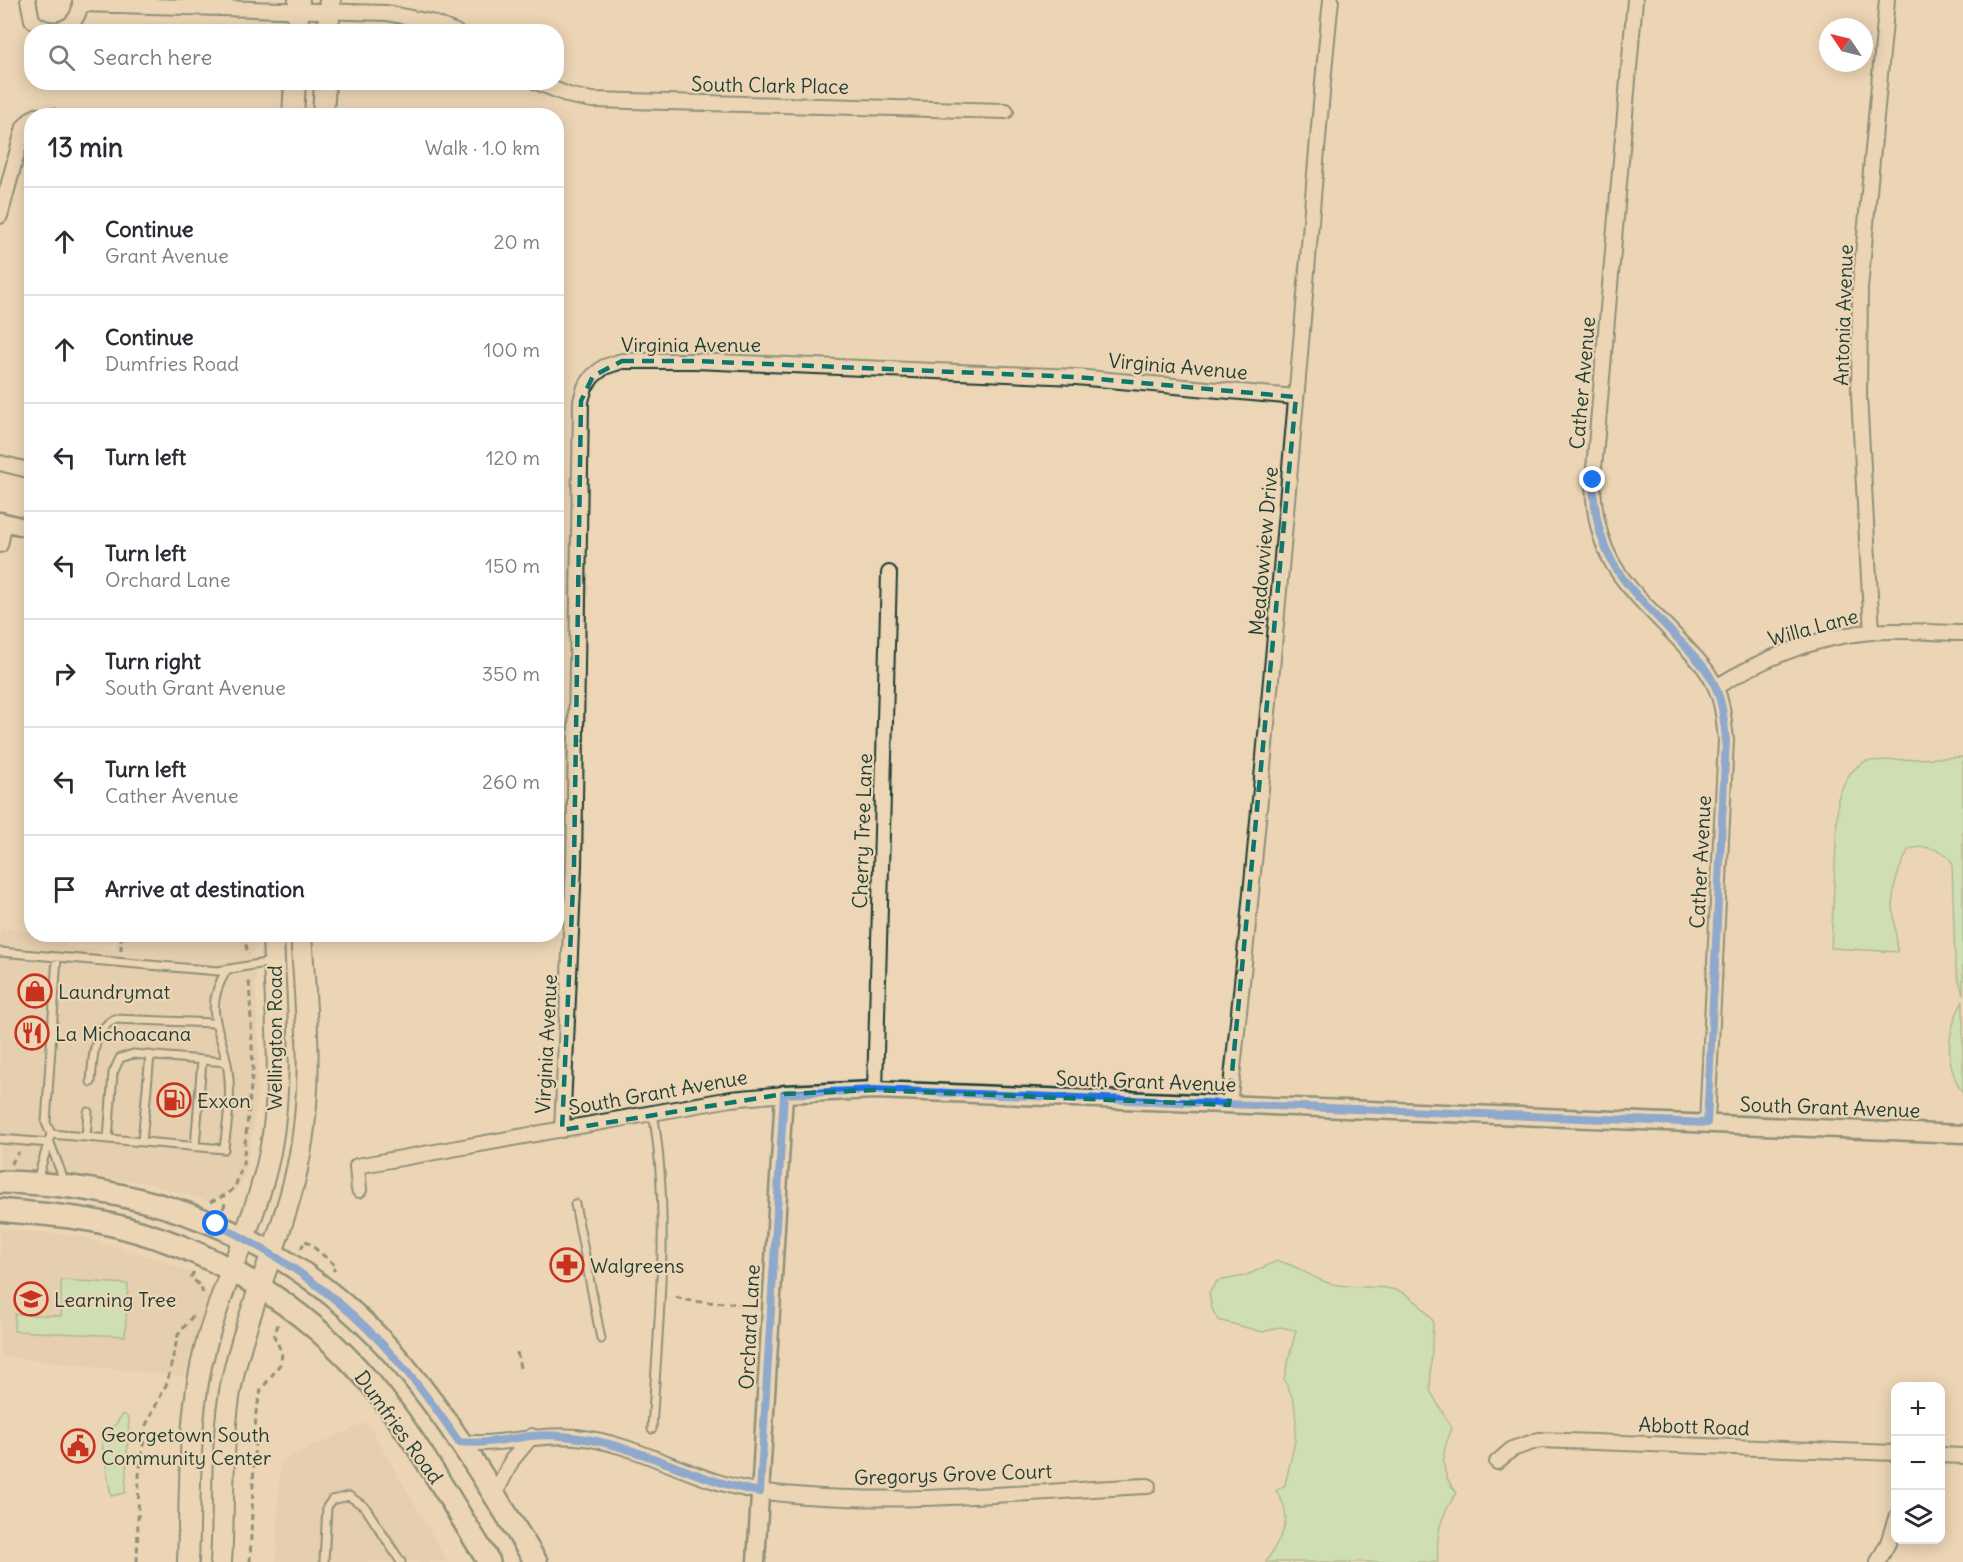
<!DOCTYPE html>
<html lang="en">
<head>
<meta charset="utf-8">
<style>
	body { margin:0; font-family:Delius,sans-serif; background:#f2f2f3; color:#2b2b33 }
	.controls { position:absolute; right:18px; bottom:18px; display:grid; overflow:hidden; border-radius:12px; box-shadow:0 3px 15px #0003 }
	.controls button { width:54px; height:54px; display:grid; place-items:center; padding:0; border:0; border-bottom:2px solid #e1e1e2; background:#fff; color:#2b2b33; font:30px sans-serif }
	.compass { position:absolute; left:1819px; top:18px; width:54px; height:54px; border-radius:50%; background:#fff; box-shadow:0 3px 15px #0003; rotate:305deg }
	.stop { position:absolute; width:18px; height:18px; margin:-14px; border:4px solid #1a73e8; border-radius:50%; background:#fff }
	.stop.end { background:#1a73e8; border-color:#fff; box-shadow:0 2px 6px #0008 }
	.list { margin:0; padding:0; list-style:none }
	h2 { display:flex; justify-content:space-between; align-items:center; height:78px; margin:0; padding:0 24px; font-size:26px }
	h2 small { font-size:20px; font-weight:400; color:#7c7c81 }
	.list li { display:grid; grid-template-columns:39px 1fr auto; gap:18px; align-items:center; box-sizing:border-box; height:108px; padding:0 24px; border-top:2px solid #e1e1e2 }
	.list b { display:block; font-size:22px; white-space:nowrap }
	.list p { margin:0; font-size:20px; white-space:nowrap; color:#7c7c81 }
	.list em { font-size:20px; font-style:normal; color:#7c7c81 }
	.icon { flex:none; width:33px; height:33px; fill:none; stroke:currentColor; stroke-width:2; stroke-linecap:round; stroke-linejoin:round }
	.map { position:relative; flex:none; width:1963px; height:1562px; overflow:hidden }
	.search { position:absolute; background:#fff; box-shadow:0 3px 15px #0003; left:24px; top:24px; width:540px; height:66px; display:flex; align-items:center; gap:15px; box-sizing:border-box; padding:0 21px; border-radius:24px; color:#7c7c81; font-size:22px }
	.panel { position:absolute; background:#fff; box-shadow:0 3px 15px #0003; left:24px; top:108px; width:540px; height:834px; border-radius:24px }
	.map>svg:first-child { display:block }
</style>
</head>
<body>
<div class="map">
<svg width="1963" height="1562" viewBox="0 0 1963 1562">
	<rect width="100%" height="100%" fill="#ecd6b5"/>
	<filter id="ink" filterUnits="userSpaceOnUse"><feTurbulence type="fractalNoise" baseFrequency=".0167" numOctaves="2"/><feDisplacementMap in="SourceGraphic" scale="12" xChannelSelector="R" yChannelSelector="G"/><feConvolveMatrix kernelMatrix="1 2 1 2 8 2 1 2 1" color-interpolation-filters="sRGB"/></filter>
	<g filter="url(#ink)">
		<path fill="#dcc7a6" d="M0 928 31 931 32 934 67 935 66 947 116 950 118 935H253L259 1049 257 1103 245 1177 236 1190 208 1201 143 1182 55 1174 0 1173Z
			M0 1228 78 1236 159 1259 191 1273 207 1291V1301L183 1377 0 1356Z
			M367 1422 448 1562H276L280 1461Z"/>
		<path fill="#aceab1" stroke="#669472" stroke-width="1.5" d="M1963 757V995L1955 965 1952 863C1944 848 1925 845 1909 849 1886 891 1893 907 1898 952L1831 948 1838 799C1844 781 1849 770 1866 761Z
			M1963 1000V1094C1943 1062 1947 1031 1963 1000Z
			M1277 1261C1298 1264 1312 1280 1333 1284 1380 1293 1399 1274 1433 1321L1430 1390 1452 1429C1441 1452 1439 1473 1457 1493 1440 1516 1436 1534 1438 1562H1266C1281 1537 1296 1518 1276 1491L1285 1485 1295 1441 1296 1421 1294 1401 1284 1379 1296 1330 1280 1327 1263 1332 1218 1320 1212 1309 1209 1293 1217 1281 1245 1276Z
			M61 1280 128 1284 125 1336 14 1331 15 1314 61 1316Z
			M123 1414 129 1418 125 1493 111 1496 102 1443Z"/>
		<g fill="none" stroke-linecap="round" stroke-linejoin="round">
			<defs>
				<path id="service" d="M0 952 218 971 271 962
					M91 1082C93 1060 92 1031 114 1019L214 1023
					M51 1134 46 1123 57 957
					M86 1137 88 1112
					M0 1139 50 1143
					M108 1139 113 1073 120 1058 133 1054 226 1062
					M142 1142 150 1055
					M50 1143 65 1183
					M195 1147 202 1060
					M37 1180 51 1134 224 1149C227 1123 232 1096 228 1070 223 1030 201 1013 226 971
					M575 1204 601 1339
					M652 1429C658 1325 671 1217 653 1113
					M324 1562 327 1507 332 1500 349 1496 365 1507 401 1562"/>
				<path id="minor" d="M28 0 32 20C51 39 82 28 80 0
					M1635 0 1593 480C1594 565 1629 586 1682 643 1695 657 1708 669 1715 686 1723 703 1724 722 1726 740L1707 1123
					M81 4 387 13 431 22 456 32
					M536 82 571 96 592 100 1006 111
					M36 116H52
					M0 216 24 127 32 118
					M0 463 32 471
					M0 545 5 522
					M1872 632 1859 395 1860 288 1887 0
					M1716 687C1763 658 1815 637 1871 632 1901 629 1933 633 1963 633
					M875 1090 889 573
					M1229 1105C1255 870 1275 635 1296 400 1308 267 1317 133 1331 0
					M562 1130 574 865 581 401 585 387 593 376 604 367 622 361H694L1076 377 1296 397
					M359 1190 357 1166 731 1099 784 1094
					M459 1442C498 1447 536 1433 576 1437 640 1443 694 1483 758 1491 883 1508 1022 1492 1148 1486
					M1940 1455 1963 1456
					M1497 1462 1512 1449 1539 1440 1896 1453
					M494 1496 512 1460 532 1436
					M1878 1562 1888 1543 1896 1518"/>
				<path id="tertiary" d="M0 521 32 529
					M756 1562 784 1094 875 1090 1963 1134"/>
				<path id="secondary" d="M297 32 299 0
					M328 32 330 0
					M293 116 295 82
					M323 116 325 82
					M188 1562C191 1490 187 1415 206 1345 223 1280 257 1219 270 1152 284 1081 275 1006 273 934
					M221 1562C225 1503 220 1439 232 1381 246 1313 277 1250 294 1182 315 1099 307 1018 301 934"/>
				<path id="primary" d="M0 1182C161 1185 299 1241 404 1366 454 1426 495 1496 536 1562
					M0 1210C34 1214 70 1215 104 1223 207 1245 303 1303 371 1384 417 1439 451 1502 489 1562"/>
			</defs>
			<use href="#service" stroke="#1f3d34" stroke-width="11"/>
			<use href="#minor" stroke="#1f3d34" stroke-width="18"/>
			<use href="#tertiary" stroke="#1f3d34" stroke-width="21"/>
			<use href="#secondary" stroke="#1f3d34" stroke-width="24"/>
			<use href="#primary" stroke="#1f3d34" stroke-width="26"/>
			<path stroke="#1f3d34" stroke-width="3" stroke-dasharray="6 4.5" stroke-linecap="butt" d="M272 32 274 23
				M244 934 248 955
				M121 951V934
				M11 1164 19 1152
				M210 1202 228 1194 235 1187 243 1164 253 1067 249 977
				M223 1209 226 1201
				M301 1249 305 1240 336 1266 333 1271
				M194 1272 191 1277 200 1286 203 1293
				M676 1297C701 1306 727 1299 752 1307
				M517 1352 520 1368
				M137 1562 139 1476 146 1425 167 1383 178 1335 195 1313
				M250 1562 256 1412 261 1390 281 1363 282 1353 274 1336 279 1322"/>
			<use href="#service" stroke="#ecd6b5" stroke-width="7"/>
			<use href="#minor" stroke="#ecd6b5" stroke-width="14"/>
			<use href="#tertiary" stroke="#ecd6b5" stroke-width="16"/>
			<use href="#secondary" stroke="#ecd6b5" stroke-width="20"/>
			<use href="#primary" stroke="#ecd6b5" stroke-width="21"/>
		</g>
	</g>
	<g fill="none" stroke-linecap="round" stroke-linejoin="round" filter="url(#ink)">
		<path stroke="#1a73e8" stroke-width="8" d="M216 1224C324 1276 393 1343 459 1442 485 1445 505 1439 531 1436 548 1434 569 1436 586 1439 647 1449 699 1482 760 1492L784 1094 875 1090 1707 1123 1726 740C1724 722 1723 703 1715 686 1708 669 1695 657 1682 643 1629 586 1595 565 1593 480"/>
	</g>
	<path d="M0 0H1963V1562H0ZM622 361H694L1076 377 1296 397 1229 1105 875 1090 784 1094 562 1130 574 865 581 401 593 376Z" fill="#ecd6b5" fill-opacity=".55" fill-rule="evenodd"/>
	<path fill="none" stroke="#0f766e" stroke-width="4.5" stroke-dasharray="12 8" stroke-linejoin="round" d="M622 361H694L1076 377 1296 397 1229 1105 875 1090 784 1094 562 1130 574 865 581 401 593 376Z"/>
	<defs>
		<symbol id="shop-ring" viewBox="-11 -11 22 22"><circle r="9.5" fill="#ecd6b5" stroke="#c8321e" stroke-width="1.5"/><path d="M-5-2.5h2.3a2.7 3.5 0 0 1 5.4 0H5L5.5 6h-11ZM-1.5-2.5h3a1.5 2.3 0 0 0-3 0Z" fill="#c8321e"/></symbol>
		<symbol id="restaurant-ring" viewBox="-11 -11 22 22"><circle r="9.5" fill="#ecd6b5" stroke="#c8321e" stroke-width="1.5"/><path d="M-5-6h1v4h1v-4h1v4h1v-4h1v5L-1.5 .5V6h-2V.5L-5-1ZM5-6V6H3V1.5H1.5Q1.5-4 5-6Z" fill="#c8321e"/></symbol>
		<symbol id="fuel-ring" viewBox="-11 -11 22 22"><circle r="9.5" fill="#ecd6b5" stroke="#c8321e" stroke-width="1.5"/><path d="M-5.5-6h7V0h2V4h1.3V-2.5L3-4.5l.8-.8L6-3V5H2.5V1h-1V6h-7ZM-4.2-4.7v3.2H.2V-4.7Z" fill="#c8321e"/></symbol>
		<symbol id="pharmacy-ring" viewBox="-11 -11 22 22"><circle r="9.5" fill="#ecd6b5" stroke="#c8321e" stroke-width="1.5"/><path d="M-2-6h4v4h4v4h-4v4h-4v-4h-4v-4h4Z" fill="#c8321e"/></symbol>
		<symbol id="school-ring" viewBox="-11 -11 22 22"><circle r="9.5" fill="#ecd6b5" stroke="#c8321e" stroke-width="1.5"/><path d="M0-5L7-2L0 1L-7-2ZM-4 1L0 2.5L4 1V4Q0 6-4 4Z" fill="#c8321e"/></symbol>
		<symbol id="civic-ring" viewBox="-11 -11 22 22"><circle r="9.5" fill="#ecd6b5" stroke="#c8321e" stroke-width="1.5"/><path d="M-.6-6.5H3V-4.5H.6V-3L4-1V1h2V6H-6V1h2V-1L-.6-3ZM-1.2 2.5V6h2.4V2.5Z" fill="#c8321e"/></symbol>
	</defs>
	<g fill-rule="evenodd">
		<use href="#shop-ring" x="16" y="972" width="38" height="38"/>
		<use href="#restaurant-ring" x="13" y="1014" width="38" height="38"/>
		<use href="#fuel-ring" x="155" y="1081" width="38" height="38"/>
		<use href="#pharmacy-ring" x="548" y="1246" width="38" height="38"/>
		<use href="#school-ring" x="12" y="1280" width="38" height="38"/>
		<use href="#civic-ring" x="59" y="1427" width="38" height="38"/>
	</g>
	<g text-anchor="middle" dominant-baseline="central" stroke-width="4.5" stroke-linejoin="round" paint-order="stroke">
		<g font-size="20" fill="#1f3d34" stroke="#ecd6b5">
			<text transform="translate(770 85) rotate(1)">South Clark Place</text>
			<text transform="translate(1843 315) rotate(-88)">Antonia Avenue</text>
			<text x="691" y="344">Virginia Avenue</text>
			<text transform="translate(1178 366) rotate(5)">Virginia Avenue</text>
			<text transform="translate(1582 383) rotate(-85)">Cather Avenue</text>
			<text transform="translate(1263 551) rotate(-85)">Meadowview Drive</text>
			<text transform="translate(1813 627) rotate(-15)">Willa Lane</text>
			<text transform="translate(862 831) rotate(-88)">Cherry Tree Lane</text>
			<text transform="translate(1700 862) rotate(-87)">Cather Avenue</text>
			<text transform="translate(274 1038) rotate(-90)">Wellington Road</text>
			<text transform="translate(546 1044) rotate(-87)">Virginia Avenue</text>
			<text transform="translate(1146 1081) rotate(2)">South Grant Avenue</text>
			<text transform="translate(658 1092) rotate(-10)">South Grant Avenue</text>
			<text transform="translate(1830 1107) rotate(2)">South Grant Avenue</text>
			<text transform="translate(749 1327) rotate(-87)">Orchard Lane</text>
			<text transform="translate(1694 1426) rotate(2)">Abbott Road</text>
			<text transform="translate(399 1427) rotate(54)">Dumfries Road</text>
			<text transform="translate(953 1474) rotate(-2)">Gregorys Grove Court</text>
		</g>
		<g font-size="20" fill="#1f3d34" stroke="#ecd6b5" text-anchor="start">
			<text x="58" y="991">Laundrymat</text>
			<text x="55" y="1033">La Michoacana</text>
			<text x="197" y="1100">Exxon</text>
			<text x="590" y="1265">Walgreens</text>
			<text x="54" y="1299">Learning Tree</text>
			<text x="101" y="1434">Georgetown South<tspan x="101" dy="23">Community Center</tspan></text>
		</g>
	</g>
</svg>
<div class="controls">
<button>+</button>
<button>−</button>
<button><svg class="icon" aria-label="layers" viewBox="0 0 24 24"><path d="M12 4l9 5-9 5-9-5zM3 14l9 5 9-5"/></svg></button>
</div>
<svg class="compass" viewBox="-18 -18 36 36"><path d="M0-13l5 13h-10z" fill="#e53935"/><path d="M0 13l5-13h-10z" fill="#7c7c81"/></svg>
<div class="stop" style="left:216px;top:1224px"></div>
<div class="stop end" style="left:1593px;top:480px"></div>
<div class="search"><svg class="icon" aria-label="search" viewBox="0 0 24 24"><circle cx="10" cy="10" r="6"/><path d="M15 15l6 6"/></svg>Search here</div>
<section class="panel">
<h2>13 min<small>Walk · 1.0 km</small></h2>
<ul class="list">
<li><svg class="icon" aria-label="ahead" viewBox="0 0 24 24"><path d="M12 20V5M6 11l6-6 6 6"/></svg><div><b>Continue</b><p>Grant Avenue</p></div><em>20 m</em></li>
<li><svg class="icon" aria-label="ahead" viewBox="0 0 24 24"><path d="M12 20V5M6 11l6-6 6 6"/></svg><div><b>Continue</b><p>Dumfries Road</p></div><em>100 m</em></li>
<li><svg class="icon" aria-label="left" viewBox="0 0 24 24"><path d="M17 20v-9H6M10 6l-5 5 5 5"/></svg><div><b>Turn left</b></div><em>120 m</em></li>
<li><svg class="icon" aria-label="left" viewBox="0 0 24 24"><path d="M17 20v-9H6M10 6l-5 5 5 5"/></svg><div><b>Turn left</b><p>Orchard Lane</p></div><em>150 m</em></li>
<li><svg class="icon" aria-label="right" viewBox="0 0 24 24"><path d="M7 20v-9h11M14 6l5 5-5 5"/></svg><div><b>Turn right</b><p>South Grant Avenue</p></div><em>350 m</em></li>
<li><svg class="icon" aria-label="left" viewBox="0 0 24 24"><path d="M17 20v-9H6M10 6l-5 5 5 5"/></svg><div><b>Turn left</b><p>Cather Avenue</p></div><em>260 m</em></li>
<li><svg class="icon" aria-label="arrive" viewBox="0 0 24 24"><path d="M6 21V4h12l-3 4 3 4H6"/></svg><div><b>Arrive at destination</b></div></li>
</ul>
</section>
</div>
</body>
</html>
